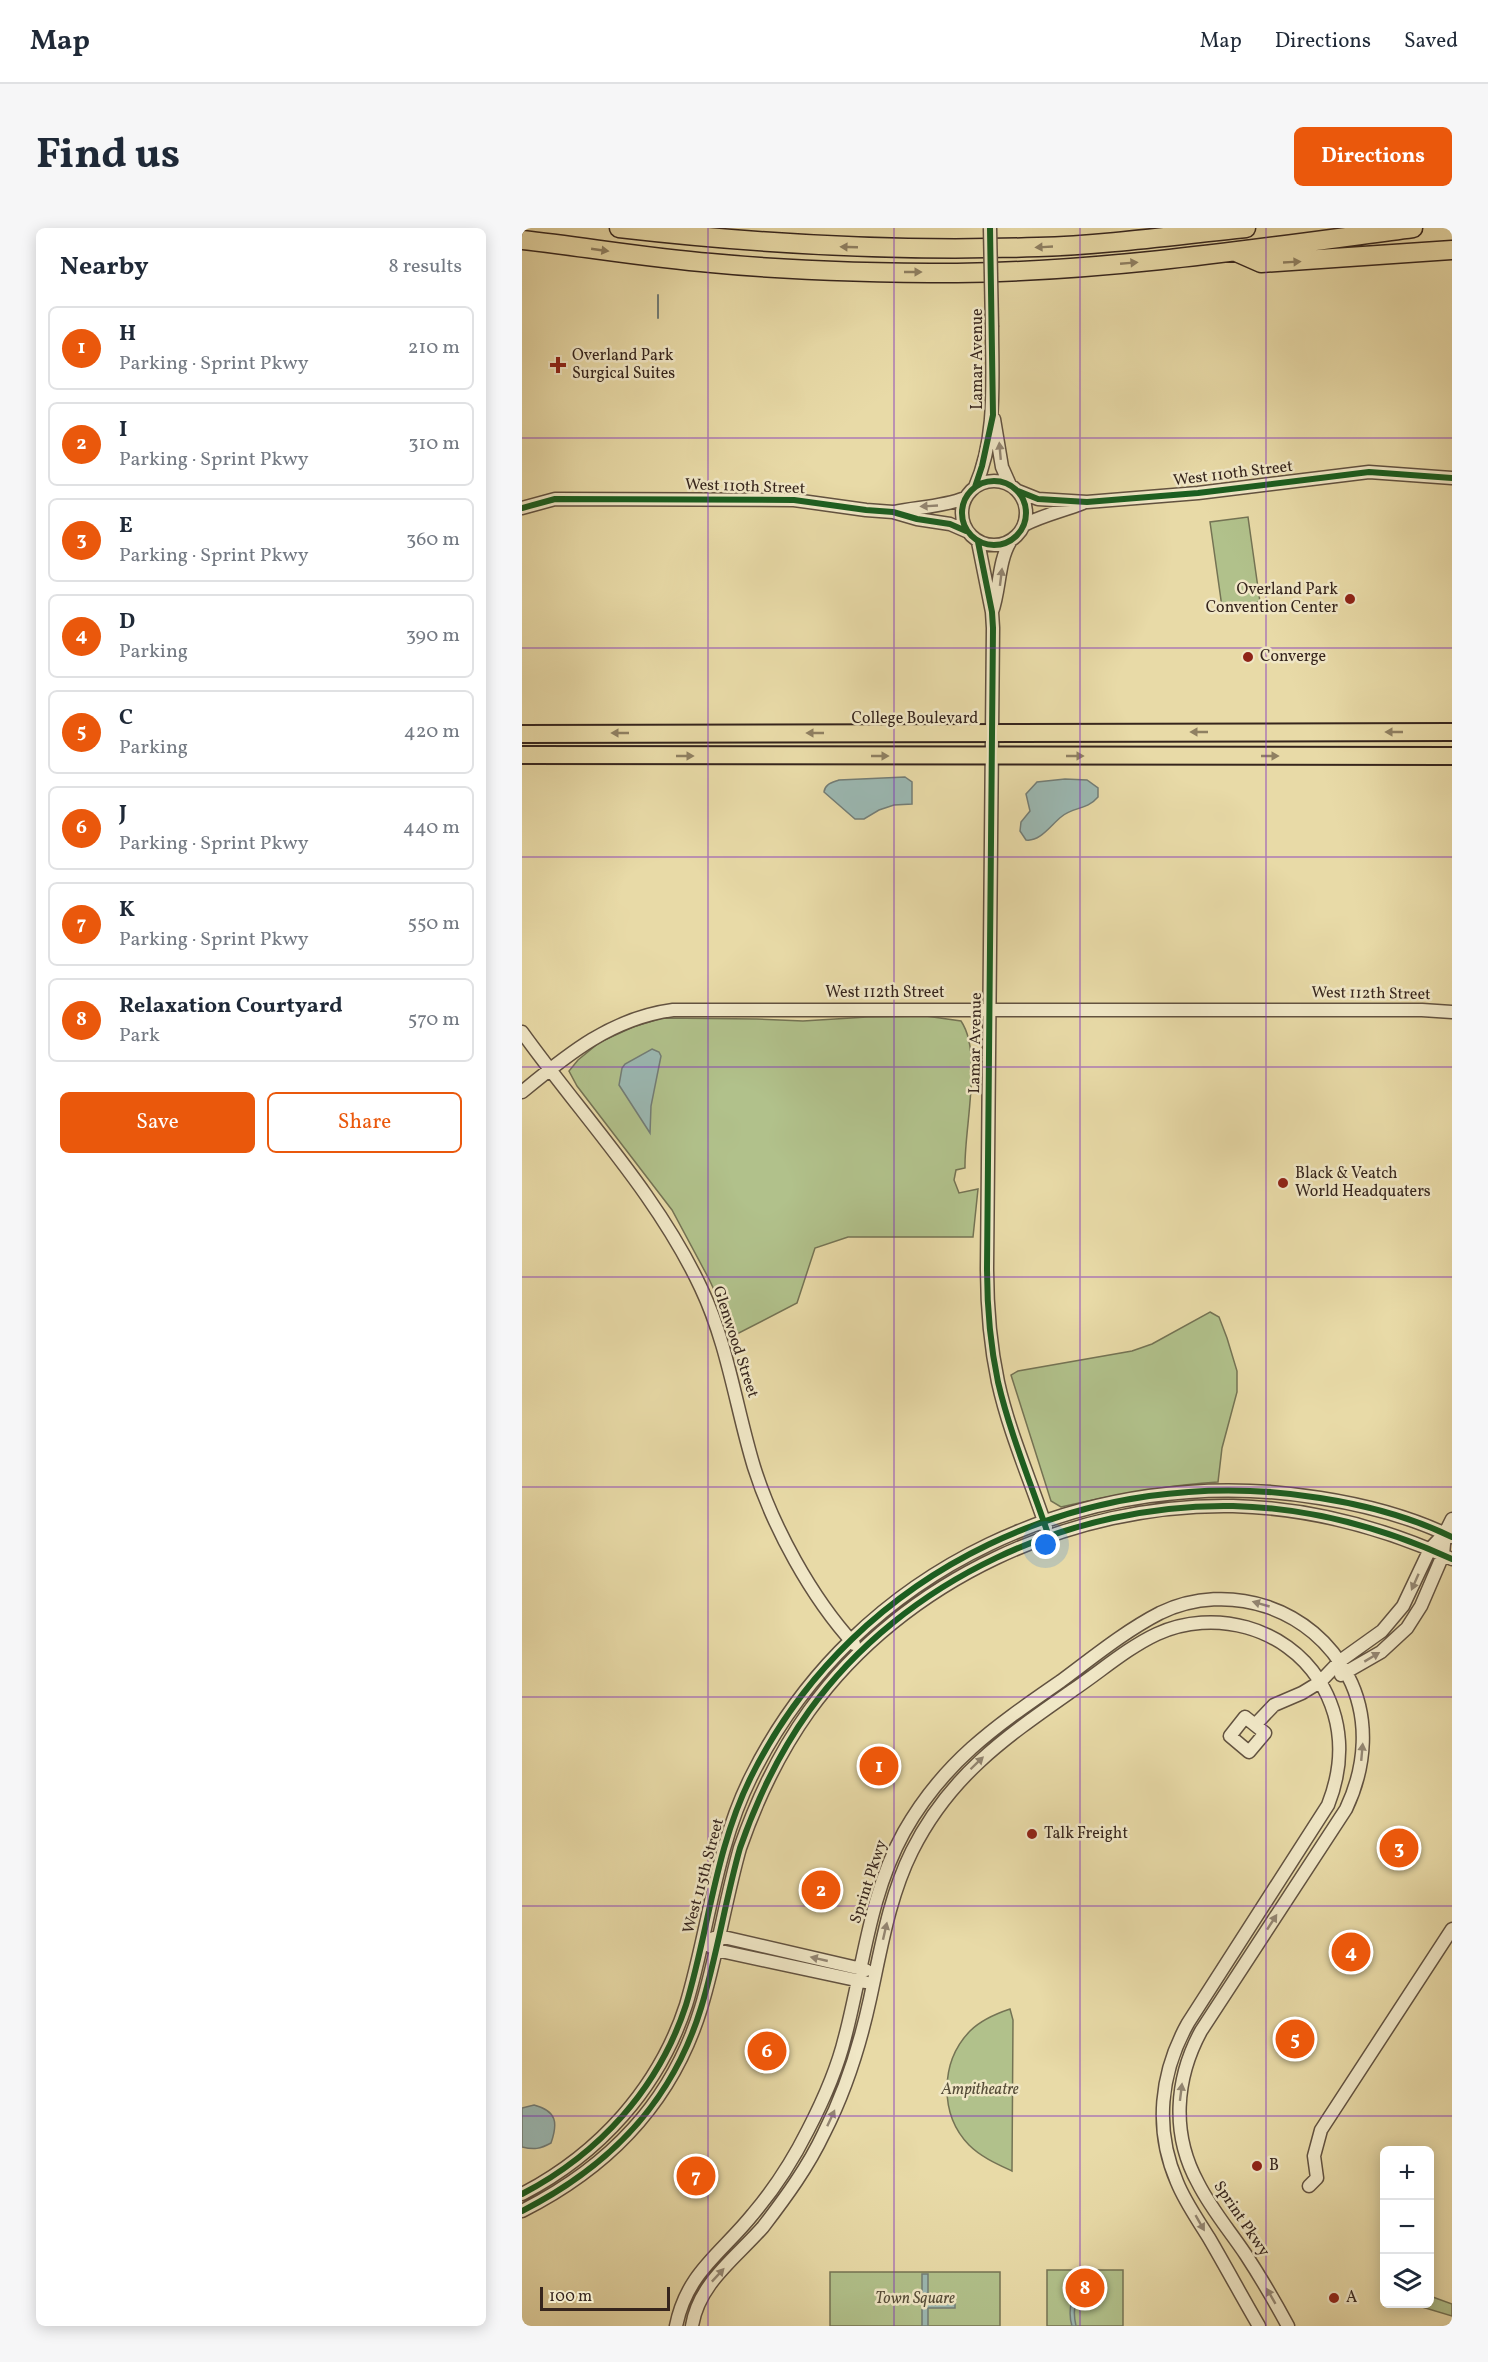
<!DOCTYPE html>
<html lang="en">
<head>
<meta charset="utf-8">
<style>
	body { margin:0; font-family:Vollkorn,serif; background:#f6f6f7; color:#1f2937 }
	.controls { position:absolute; right:18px; bottom:18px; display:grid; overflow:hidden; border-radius:9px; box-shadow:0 3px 15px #0003 }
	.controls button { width:54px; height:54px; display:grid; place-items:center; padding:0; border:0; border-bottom:2px solid #e0e1e3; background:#fff; color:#1f2937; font:30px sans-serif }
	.scale { position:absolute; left:18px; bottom:15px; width:130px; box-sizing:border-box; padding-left:6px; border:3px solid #36251d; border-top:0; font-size:16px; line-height:21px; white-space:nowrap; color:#36251d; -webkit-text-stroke:4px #f0e7c6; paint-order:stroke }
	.you { position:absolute; left:524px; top:1317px; width:21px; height:21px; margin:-15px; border:4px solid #fff; border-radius:50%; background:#1a73e8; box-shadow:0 0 0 9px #1a73e833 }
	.badge { display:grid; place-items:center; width:39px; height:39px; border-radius:50%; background:#ea580c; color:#fff; font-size:20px; font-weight:700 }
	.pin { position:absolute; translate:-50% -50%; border:3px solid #fff; box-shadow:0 2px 6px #0006 }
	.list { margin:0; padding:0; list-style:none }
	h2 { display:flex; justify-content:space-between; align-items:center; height:78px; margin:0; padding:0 24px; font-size:26px }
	h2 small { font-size:20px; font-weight:400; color:#747a83 }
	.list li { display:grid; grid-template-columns:39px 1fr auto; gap:18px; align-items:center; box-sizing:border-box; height:84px; margin:0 12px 12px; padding:0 12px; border:2px solid #e0e1e3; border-radius:9px }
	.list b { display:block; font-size:22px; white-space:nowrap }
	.list p { margin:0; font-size:20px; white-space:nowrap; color:#747a83 }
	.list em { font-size:20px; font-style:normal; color:#747a83 }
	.actions { display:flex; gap:12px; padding:18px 24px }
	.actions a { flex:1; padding:14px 0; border:2px solid #ea580c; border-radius:9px; text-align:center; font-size:21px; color:#ea580c }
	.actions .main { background:#ea580c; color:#fff }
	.icon { flex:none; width:33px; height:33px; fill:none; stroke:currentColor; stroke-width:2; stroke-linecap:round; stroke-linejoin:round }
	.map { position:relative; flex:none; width:930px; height:2098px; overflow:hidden; border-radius:9px }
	header { display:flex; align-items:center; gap:36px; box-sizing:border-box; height:84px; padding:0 30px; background:#fff; border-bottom:2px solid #e0e1e3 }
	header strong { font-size:28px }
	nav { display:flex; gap:33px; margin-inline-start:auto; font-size:21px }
	.intro { display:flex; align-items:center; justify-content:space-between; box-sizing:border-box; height:144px; padding:0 36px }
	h1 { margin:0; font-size:42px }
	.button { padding:15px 27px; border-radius:9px; background:#ea580c; color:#fff; font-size:21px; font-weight:700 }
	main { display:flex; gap:36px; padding:0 36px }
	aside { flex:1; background:#fff; border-radius:9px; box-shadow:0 3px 15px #0003 }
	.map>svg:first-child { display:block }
</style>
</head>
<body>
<header>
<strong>Map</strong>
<nav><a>Map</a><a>Directions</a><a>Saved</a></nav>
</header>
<div class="intro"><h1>Find us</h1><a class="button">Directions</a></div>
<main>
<aside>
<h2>Nearby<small>8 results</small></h2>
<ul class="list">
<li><span class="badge">1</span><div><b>H</b><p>Parking · Sprint Pkwy</p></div><em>210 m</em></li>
<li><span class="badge">2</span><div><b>I</b><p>Parking · Sprint Pkwy</p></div><em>310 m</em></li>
<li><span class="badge">3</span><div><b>E</b><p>Parking · Sprint Pkwy</p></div><em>360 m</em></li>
<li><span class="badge">4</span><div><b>D</b><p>Parking</p></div><em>390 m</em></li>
<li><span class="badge">5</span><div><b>C</b><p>Parking</p></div><em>420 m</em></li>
<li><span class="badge">6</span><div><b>J</b><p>Parking · Sprint Pkwy</p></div><em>440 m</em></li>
<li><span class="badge">7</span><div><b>K</b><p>Parking · Sprint Pkwy</p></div><em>550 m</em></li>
<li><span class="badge">8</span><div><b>Relaxation Courtyard</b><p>Park</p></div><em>570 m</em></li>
</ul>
<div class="actions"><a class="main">Save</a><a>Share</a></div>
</aside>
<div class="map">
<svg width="930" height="2098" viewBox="0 0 930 2098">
	<rect width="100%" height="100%" fill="#e8daa7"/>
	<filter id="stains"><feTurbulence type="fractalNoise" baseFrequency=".00333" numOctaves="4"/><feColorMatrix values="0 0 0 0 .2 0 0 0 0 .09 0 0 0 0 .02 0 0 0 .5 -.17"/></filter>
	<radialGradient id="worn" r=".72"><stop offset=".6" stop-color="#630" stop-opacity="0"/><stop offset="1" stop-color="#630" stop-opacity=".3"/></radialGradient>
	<path fill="#b1c18b" stroke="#747354" stroke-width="1.5" d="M726 289 738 374 700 379 688 294Z
		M404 788 439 793C461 825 442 901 443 940L434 942 432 952 437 965 456 961 451 1009H326L293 1020 275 1075 213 1107 187 1051 150 982 55 858 47 843 56 832 78 814 111 799 140 790 235 791 281 793 345 789Z
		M688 1084 697 1089 705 1110 715 1143V1164L700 1220 696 1254C642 1257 591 1267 539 1279L529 1273 489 1147 496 1143 610 1123 630 1116Z
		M488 1781 491 1792 490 1943C475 1936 459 1929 447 1917 417 1886 418 1834 448 1803 459 1792 473 1786 488 1781Z
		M525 2042H601V2098H525Z
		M308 2044H478V2098H308Z
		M908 2068 930 2076V2088L890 2076H908Z"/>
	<path fill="#9bb8b2" stroke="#737d76" stroke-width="1.5" d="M383 549 390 554V576L372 577 357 582 342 591H333L302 564C303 556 309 555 317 552Z
		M543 551 565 552 576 560V569C564 583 552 578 539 589 529 597 518 614 504 612L498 603 499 594 508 583 504 566 515 554Z
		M130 821 137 824 139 828 129 878 128 905 97 857 100 840 103 836Z
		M12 1877C35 1883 36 1895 29 1915 18 1921 12 1922 0 1919V1880Z
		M400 2046H406V2072H433V2080H406V2098H400Z
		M561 2057H569V2061H561C552 2071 551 2085 554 2098H550C546 2085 548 2065 561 2057Z"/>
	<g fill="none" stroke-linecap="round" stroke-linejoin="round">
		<path stroke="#737d76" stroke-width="2" d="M136 90V67"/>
		<defs>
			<path id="minor" d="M472 191 480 239 488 257
				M440 285a32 32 0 1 1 64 0a32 32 0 1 1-64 0Z
				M453 259C475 209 470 152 470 99
				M496 263 516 271 565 274 676 265 847 244 930 250
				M0 280 33 271 272 272 344 282 371 284 395 291 428 296 444 303
				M372 284C396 279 420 279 443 270
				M502 297C521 287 541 283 561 275
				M456 314 470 384 471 400 465 1040C465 1079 468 1116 476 1154 487 1204 508 1251 524 1299
				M470 384C478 362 476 334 488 314
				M0 804C61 889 135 966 179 1060 206 1117 214 1180 232 1239 251 1299 289 1369 332 1416
				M0 864C46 826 90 790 151 782H900L930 784
				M819 1447 859 1424 885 1400 899 1378 921 1327 923 1305 930 1291
				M733 1497 743 1505 727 1524 708 1508 723 1489 733 1497 752 1477 780 1465 798 1454 818 1433 860 1403 881 1378 908 1321 923 1305
				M189 1711 197 1708 344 1742
				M188 1718 194 1722 343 1754
				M787 1958 795 1950 792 1928 799 1902 930 1701
				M0 1966C77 1926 137 1860 164 1777 187 1701 193 1621 229 1549 333 1339 569 1232 798 1270 843 1277 889 1289 930 1309
				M0 1983C87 1939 150 1875 179 1780 195 1728 203 1673 218 1620 235 1571 257 1525 287 1483 382 1351 550 1275 711 1278 786 1280 862 1300 930 1331
				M154 2098C165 2044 199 2026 231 1986 253 1960 271 1932 286 1902 301 1873 315 1842 323 1809 341 1741 347 1667 382 1604 422 1533 474 1498 539 1453 570 1430 603 1403 638 1385 707 1352 791 1380 826 1448 848 1490 844 1539 824 1581L679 1803C653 1851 649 1906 676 1955 689 1981 708 2003 724 2027 739 2050 753 2074 766 2098
				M170 2098C177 2055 214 2030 241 1999 264 1969 286 1939 302 1905 324 1862 338 1817 348 1771 359 1721 367 1669 390 1623 428 1547 484 1509 551 1462 578 1444 605 1420 635 1406 692 1380 763 1399 797 1452 821 1491 823 1534 806 1577L666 1795C638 1845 632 1901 655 1954 663 1974 676 1992 687 2010 704 2039 720 2069 737 2098"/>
			<path id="major" d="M0 506 930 504
				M0 527 930 528"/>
			<path id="highway" d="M97 0C236 16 375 24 516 19 585 17 655 7 724 0
				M0 12C63 19 126 30 189 35 271 43 353 45 435 45 588 43 740 20 891 0
				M714 24 739 35 930 22"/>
		</defs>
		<use href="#minor" stroke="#625240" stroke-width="15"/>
		<use href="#major" stroke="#36251d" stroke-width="20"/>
		<use href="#highway" stroke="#36251d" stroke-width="21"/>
		<use href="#minor" stroke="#f0e7c6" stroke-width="12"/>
		<use href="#major" stroke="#e8daa7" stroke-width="16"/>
		<use href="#highway" stroke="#e8daa7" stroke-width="18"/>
		<defs>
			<path id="minor-bridge" d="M468 0 470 99"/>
		</defs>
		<use href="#minor-bridge" stroke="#625240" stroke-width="15" stroke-linecap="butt"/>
		<use href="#minor-bridge" stroke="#f0e7c6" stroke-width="12"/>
		<defs>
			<path id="cycleway" d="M440 285a32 32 0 1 1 64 0a32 32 0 1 1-64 0Z
				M453 259 460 238 471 187 468 0
				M496 263 516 271 565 274 676 265 847 244 930 250
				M0 280 33 271 272 272 344 282 371 284 395 291 428 296 444 303
				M456 314 470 384 471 400 465 1040C465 1078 468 1116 476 1154 488 1205 508 1253 525 1303
				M0 1966C77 1926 137 1860 164 1777 187 1701 193 1621 229 1549 333 1339 569 1232 798 1270 843 1277 889 1289 930 1309
				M0 1983C87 1939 150 1875 179 1780 195 1728 203 1673 218 1620 235 1571 257 1525 287 1483 382 1351 550 1275 711 1278 786 1280 862 1300 930 1331"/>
		</defs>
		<use href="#cycleway" stroke="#f0e7c6" stroke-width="10"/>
		<use href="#cycleway" stroke="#1b5e20" stroke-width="6"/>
	</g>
	<defs><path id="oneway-solid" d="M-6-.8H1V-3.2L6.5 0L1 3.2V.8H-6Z" transform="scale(1.5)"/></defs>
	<g fill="#8f8062">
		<use href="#oneway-solid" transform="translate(327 19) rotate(-178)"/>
		<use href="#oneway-solid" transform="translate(522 19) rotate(177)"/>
		<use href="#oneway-solid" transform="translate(78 22) rotate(8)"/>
		<use href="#oneway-solid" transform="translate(770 34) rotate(-3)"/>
		<use href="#oneway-solid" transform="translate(607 35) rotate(-5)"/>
		<use href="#oneway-solid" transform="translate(391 44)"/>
		<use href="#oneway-solid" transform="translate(677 504) rotate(-180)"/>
		<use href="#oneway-solid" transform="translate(872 504) rotate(180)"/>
		<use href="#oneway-solid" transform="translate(98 505) rotate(180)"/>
		<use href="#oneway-solid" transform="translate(293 505) rotate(180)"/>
		<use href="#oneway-solid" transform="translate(163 528)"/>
		<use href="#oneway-solid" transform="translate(358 528)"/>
		<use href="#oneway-solid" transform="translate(553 528)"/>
		<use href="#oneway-solid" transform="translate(748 528)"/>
	</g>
	<g fill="#938672">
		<use href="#oneway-solid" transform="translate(478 223) rotate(-95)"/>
		<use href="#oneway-solid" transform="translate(407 278) rotate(177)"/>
		<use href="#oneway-solid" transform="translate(479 349) rotate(-83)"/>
		<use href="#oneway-solid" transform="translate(893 1354) rotate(114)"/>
		<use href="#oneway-solid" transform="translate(739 1376) rotate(-164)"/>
		<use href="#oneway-solid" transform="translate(850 1429) rotate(-31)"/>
		<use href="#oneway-solid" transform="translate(840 1524) rotate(-85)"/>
		<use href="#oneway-solid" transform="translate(455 1535) rotate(-44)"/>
		<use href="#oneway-solid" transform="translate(750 1694) rotate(-57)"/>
		<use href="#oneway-solid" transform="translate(363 1703) rotate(-77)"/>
		<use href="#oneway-solid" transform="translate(297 1731) rotate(-167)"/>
		<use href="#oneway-solid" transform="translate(659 1864) rotate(-83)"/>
		<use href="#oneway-solid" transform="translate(309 1890) rotate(-65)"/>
		<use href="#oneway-solid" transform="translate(678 1995) rotate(60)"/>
		<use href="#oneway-solid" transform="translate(196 2047) rotate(-47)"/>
		<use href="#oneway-solid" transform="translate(749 2068) rotate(-120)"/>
	</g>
	<path fill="none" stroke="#7b2cbf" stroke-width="1.5" stroke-opacity="0.55" d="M186 0V2098M372 0V2098M558 0V2098M744 0V2098M0 210H930M0 420H930M0 629H930M0 839H930M0 1049H930M0 1259H930M0 1469H930M0 1678H930M0 1888H930"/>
	<g fill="#8f2418" stroke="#f0e7c6" stroke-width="2">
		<path d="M33 128h6v6h6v6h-6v6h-6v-6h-6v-6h6z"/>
		<circle cx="828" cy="371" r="6"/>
		<circle cx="726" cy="429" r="6"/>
		<circle cx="761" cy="955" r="6"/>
		<circle cx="510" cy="1606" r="6"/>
		<circle cx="735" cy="1938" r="6"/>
		<circle cx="812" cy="2070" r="6"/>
	</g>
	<g text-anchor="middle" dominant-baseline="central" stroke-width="5" stroke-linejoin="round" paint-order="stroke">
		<g font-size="16" fill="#36251d" stroke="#f0e7c6" text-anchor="start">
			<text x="50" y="128">Overland Park<tspan x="50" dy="18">Surgical Suites</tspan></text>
			<text x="816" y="362" text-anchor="end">Overland Park<tspan x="816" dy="18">Convention Center</tspan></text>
			<text x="738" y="429">Converge</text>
			<text x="773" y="946">Black &amp; Veatch<tspan x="773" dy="18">World Headquaters</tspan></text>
			<text x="522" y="1606">Talk Freight</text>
			<text x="747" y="1938">B</text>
			<text x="824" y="2070">A</text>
		</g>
		<g font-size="16" fill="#36251d" stroke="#f0e7c6">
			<text transform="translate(456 131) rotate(-90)">Lamar Avenue</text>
			<text transform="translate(711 246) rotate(-7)">West 110th Street</text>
			<text transform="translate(223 259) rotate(2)">West 110th Street</text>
			<text x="393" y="491">College Boulevard</text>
			<text x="363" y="765">West 112th Street</text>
			<text transform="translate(849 766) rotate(1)">West 112th Street</text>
			<text transform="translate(454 815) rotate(-89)">Lamar Avenue</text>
			<text transform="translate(213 1114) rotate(72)">Glenwood Street</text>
			<text transform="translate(182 1648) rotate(-75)">West 115th Street</text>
			<text transform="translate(347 1654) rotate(-72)">Sprint Pkwy</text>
			<text transform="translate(719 1991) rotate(56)">Sprint Pkwy</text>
		</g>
		<g font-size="16" font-style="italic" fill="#554c38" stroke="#f0e7c6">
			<text x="458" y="1862">Ampitheatre</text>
			<text x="393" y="2071">Town Square</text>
		</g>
	</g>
	<rect width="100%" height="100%" filter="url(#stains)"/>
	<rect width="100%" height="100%" fill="url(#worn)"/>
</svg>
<div class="controls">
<button>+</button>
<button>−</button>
<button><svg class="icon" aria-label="layers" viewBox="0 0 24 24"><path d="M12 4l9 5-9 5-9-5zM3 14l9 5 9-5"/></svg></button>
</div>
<div class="scale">100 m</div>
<div class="you"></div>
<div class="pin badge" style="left:357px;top:1538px">1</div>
<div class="pin badge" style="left:299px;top:1662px">2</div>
<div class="pin badge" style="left:877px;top:1620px">3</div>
<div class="pin badge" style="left:829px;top:1724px">4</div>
<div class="pin badge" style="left:773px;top:1811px">5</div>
<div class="pin badge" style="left:245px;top:1823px">6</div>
<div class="pin badge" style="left:174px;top:1948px">7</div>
<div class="pin badge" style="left:563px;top:2060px">8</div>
</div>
</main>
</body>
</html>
